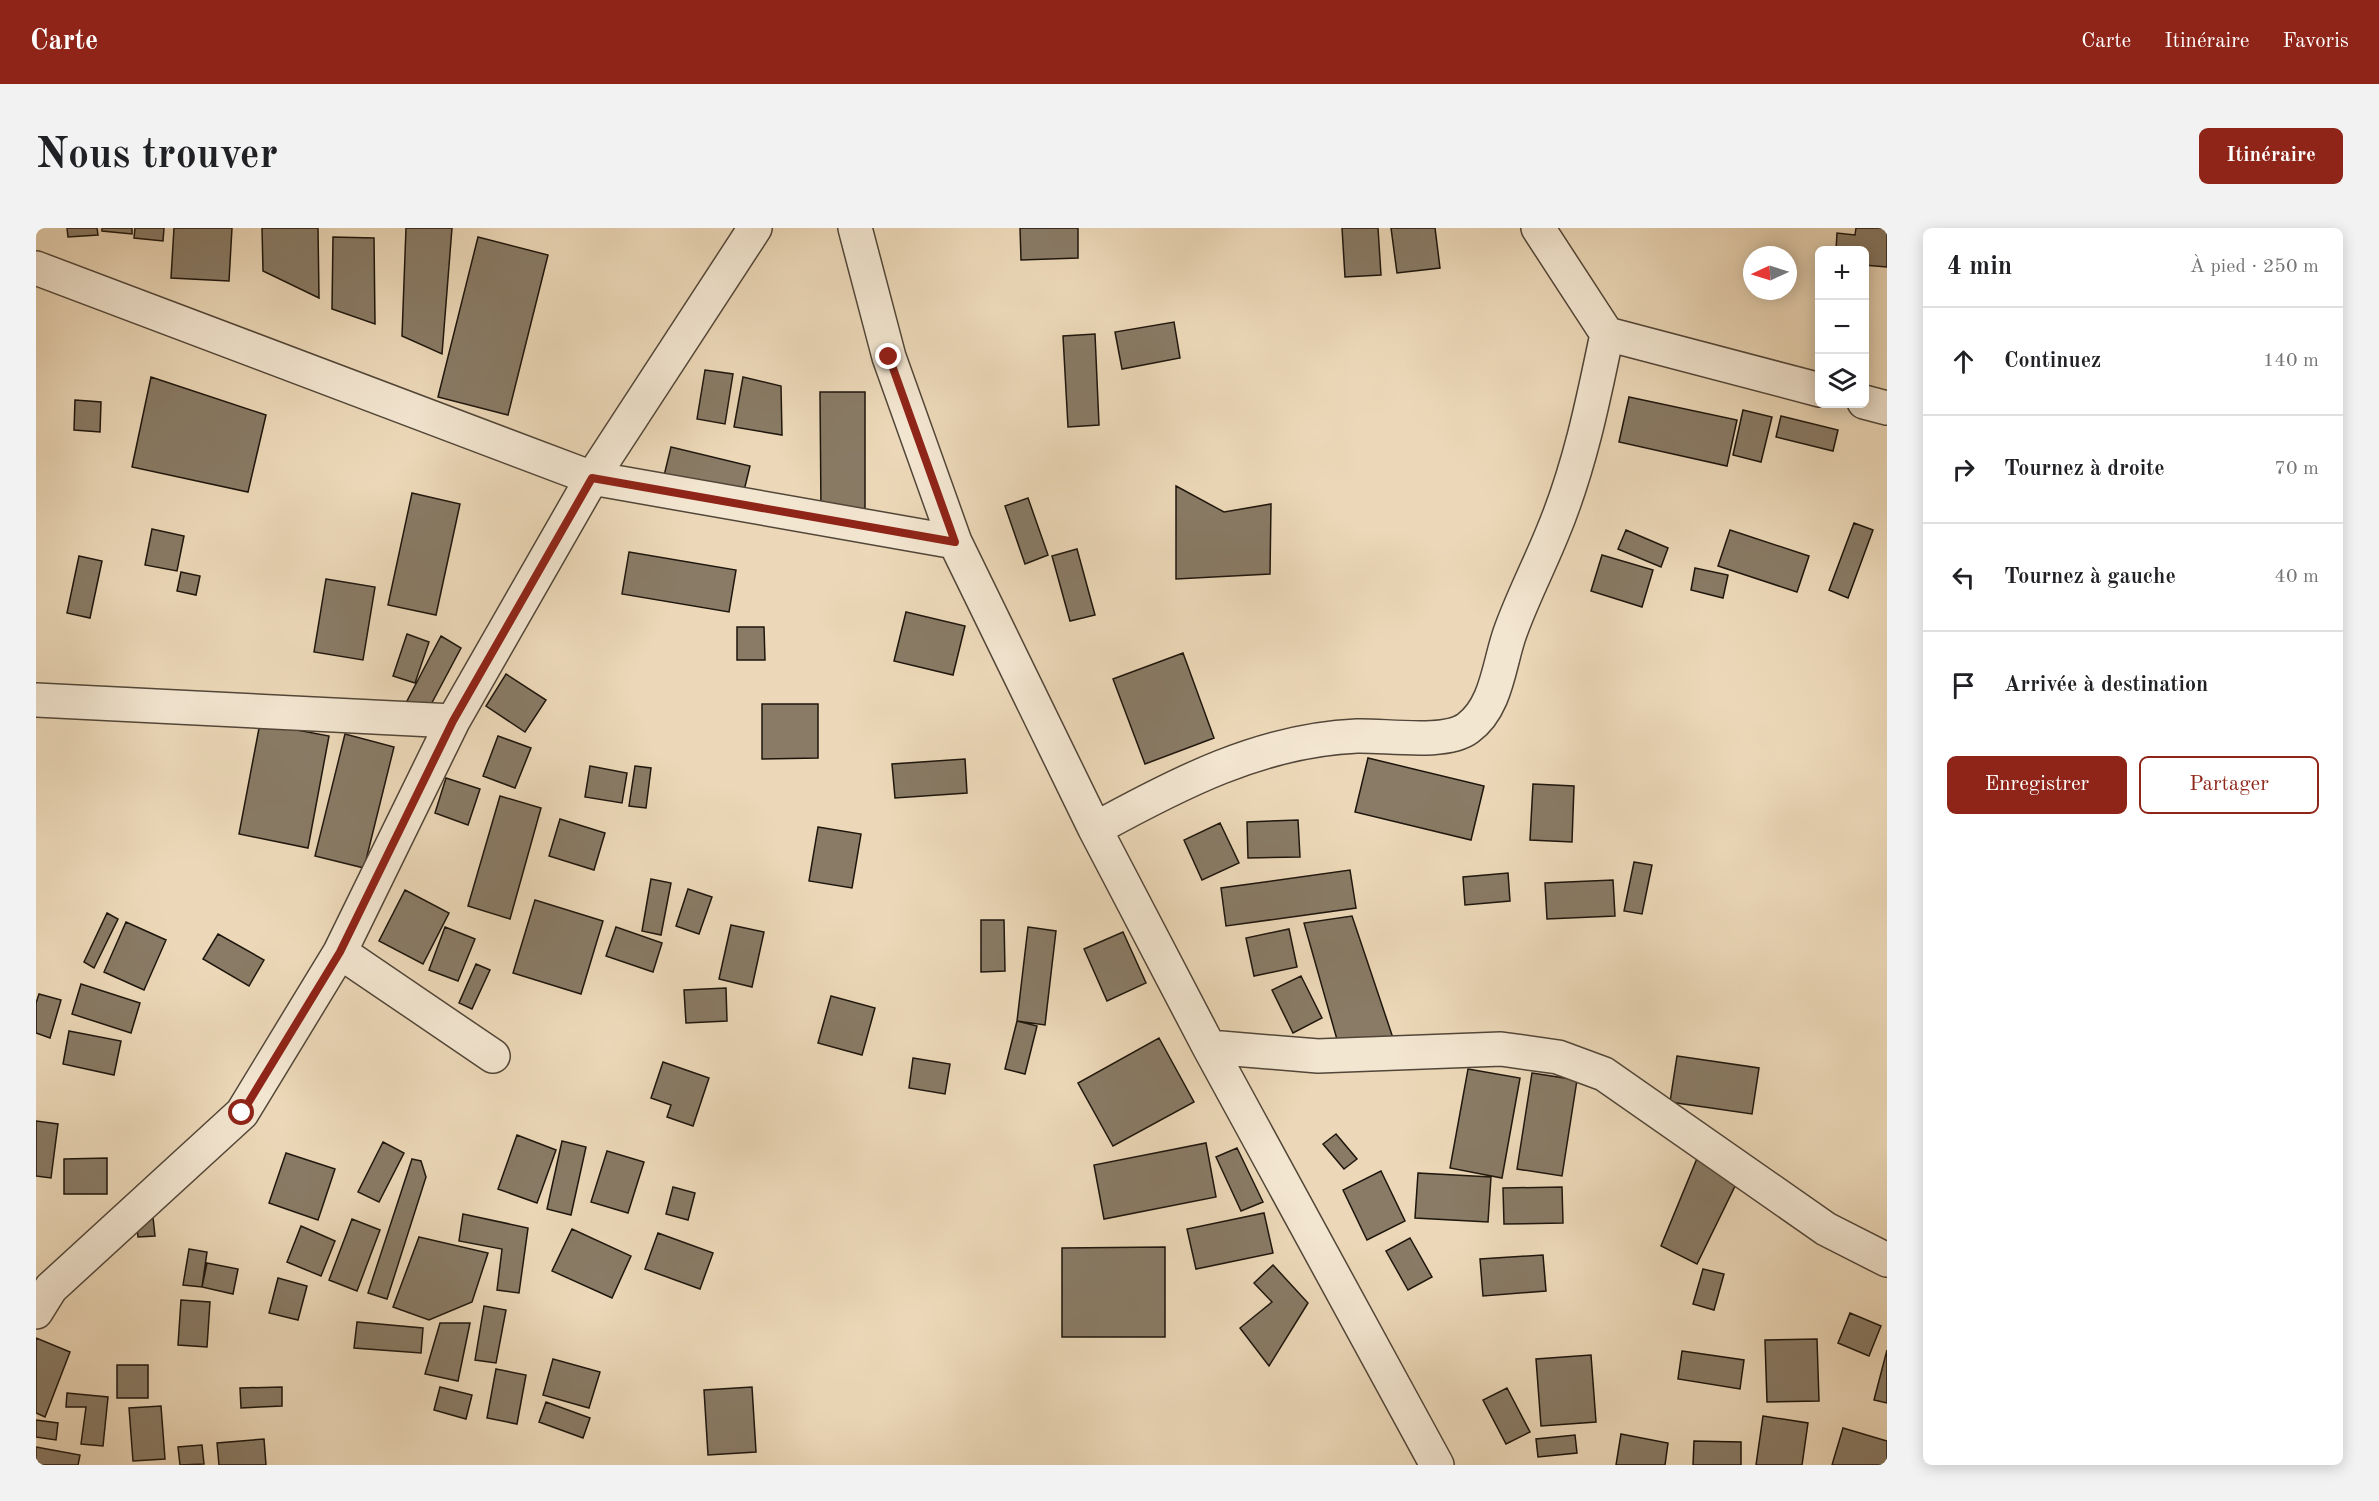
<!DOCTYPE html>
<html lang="fr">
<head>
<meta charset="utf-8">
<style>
	body { margin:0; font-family:"Old Standard TT",serif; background:#f2f2f2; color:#202124 }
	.controls { position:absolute; right:18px; top:18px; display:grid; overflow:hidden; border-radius:9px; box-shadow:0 3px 15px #0003 }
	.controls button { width:54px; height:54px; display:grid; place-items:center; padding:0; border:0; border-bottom:2px solid #e0e0e0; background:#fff; color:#202124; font:30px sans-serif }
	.compass { position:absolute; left:1707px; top:18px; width:54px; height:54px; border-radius:50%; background:#fff; box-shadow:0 3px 15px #0003; rotate:266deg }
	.stop { position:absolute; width:18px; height:18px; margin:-14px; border:4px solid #8f2418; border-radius:50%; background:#fff }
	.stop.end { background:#8f2418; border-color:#fff; box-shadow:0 2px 6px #0008 }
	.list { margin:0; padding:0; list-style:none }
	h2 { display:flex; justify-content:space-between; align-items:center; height:78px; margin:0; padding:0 24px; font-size:26px }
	h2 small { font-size:20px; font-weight:400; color:#757577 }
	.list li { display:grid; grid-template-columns:39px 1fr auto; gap:18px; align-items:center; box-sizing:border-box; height:108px; padding:0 24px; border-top:2px solid #e0e0e0 }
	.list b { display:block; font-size:22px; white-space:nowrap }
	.list em { font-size:20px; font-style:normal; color:#757577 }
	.actions { display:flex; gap:12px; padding:18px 24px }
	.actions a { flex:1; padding:14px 0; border:2px solid #8f2418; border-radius:9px; text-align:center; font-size:21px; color:#8f2418 }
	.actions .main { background:#8f2418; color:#fff }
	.icon { flex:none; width:33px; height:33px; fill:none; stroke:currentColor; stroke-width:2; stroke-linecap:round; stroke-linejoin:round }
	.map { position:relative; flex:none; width:1851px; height:1237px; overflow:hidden; border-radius:9px }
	header { display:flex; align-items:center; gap:36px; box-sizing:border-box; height:84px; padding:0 30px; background:#8f2418; color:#fff }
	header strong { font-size:28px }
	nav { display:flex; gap:33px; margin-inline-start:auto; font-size:21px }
	.intro { display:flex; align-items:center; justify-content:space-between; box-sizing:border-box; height:144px; padding:0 36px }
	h1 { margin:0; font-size:42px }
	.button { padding:15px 27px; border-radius:9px; background:#8f2418; color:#fff; font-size:21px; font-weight:700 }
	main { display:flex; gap:36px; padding:0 36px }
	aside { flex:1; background:#fff; border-radius:9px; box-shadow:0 3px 15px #0003 }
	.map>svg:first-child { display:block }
</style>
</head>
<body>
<header>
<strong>Carte</strong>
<nav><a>Carte</a><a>Itinéraire</a><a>Favoris</a></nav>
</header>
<div class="intro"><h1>Nous trouver</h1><a class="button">Itinéraire</a></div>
<main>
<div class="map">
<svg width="1851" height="1237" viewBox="0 0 1851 1237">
	<rect width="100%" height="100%" fill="#ecd8b8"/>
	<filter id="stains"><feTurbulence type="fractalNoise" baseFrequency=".00333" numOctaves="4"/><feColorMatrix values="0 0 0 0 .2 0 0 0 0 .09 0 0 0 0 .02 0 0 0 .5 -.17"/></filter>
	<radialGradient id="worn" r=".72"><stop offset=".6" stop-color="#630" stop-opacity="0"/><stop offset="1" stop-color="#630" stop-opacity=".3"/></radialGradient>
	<path fill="#897b66" stroke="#1e160d" stroke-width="1.5" d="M31 0H61L62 7 32 9Z
		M66 0H96V6L66 3Z
		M99 0H128L127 13 98 10Z
		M138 0H196L193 53 135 50Z
		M226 0H282L283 70 227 43Z
		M370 0H416L406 126 366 108Z
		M984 0H1042V30L985 32Z
		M1306 0H1342L1345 47 1309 49Z
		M1355 0H1399L1404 40 1361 45Z
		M1820 0H1851V39L1828 37V22H1800L1801 5 1819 7Z
		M297 9 338 10 339 96 296 81Z
		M442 9 512 27 472 187 402 169Z
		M1138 94 1144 130 1086 141 1079 104Z
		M1059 106 1063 197 1032 199 1027 108Z
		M669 142 697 146 689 196 661 191Z
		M115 149 230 187 212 264 96 239Z
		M707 149 745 158 746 207 698 199Z
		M784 164H829V284H785Z
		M1593 169 1701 192 1691 238 1583 214Z
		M39 172 65 174 64 204 38 202Z
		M1707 182 1736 189 1725 234 1697 227Z
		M1745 188 1802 202 1797 223 1740 209Z
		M635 219 714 238 706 271 627 252Z
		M1140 258 1188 284 1235 276 1234 346 1140 351Z
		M376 265 424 276 400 387 352 377Z
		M992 270 1012 327 989 336 969 278Z
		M1818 295 1837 302 1812 370 1793 362Z
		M116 301 148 308 141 343 109 337Z
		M1590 302 1632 320 1625 339 1582 321Z
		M1694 302 1773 328 1761 364 1682 338Z
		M1041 321 1059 387 1034 393 1016 328Z
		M593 324 700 342 693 384 586 366Z
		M1566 327 1617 342 1606 379 1555 363Z
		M43 328 66 333 54 390 31 385Z
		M1659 340 1692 347 1687 370 1655 362Z
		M145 344 164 348 160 367 141 363Z
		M290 351 339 359 327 432 278 424Z
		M870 384 929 398 917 447 858 433Z
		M701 399H728L729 432H701Z
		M371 406 393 414 379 455 357 448Z
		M405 408 425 420 391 484 371 473Z
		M1147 425 1178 510 1109 536 1077 451Z
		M470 446 510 472 489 504 450 478Z
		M726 476H782V530L726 531Z
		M224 495 293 508 272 620 203 606Z
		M309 506 358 519 328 640 279 628Z
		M462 508 495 520 479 560 447 548Z
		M1332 530 1448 558 1435 612 1319 584Z
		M929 531 931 565 859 570 856 536Z
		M554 538 591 545 586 575 549 569Z
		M599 538 615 540 610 580 593 578Z
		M410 550 444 561 432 597 399 585Z
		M1497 556 1538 558 1536 614 1494 612Z
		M464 568 505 580 474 691 432 678Z
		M524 591 569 605 558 642 513 628Z
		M1262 592 1264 629 1212 630 1211 594Z
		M1184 595 1203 635 1166 652 1148 612Z
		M782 599 825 606 816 660 773 653Z
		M1598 634 1616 637 1606 686 1588 683Z
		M1314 642 1320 680 1190 698 1185 660Z
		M1472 645 1474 673 1429 677 1427 649Z
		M615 651 635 655 625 707 606 703Z
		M1577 652 1579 688 1511 691 1509 655Z
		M652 661 676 669 663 706 640 698Z
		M369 662 413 685 387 736 343 713Z
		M499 672 567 693 545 766 477 745Z
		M71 685 82 691 58 740 48 734Z
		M1316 688 1357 810 1302 815 1268 695Z
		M945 692H968L969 743 945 744Z
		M90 694 130 712 108 762 68 744Z
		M695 697 728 704 716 759 683 751Z
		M409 699 439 711 422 753 393 742Z
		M580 699 626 715 617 744 570 728Z
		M992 699 1020 703 1009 797 981 793Z
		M1253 701 1261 739 1218 748 1210 710Z
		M1087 704 1110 755 1071 773 1048 721Z
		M182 706 228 732 213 758 167 731Z
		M440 736 454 742 436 781 423 775Z
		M1265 748 1286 790 1257 805 1236 762Z
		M45 756 104 775 95 805 36 786Z
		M690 760 691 793 650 795 648 762Z
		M3 766 25 772 14 810 0 805V775Z
		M795 768 839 780 826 827 782 815Z
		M981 793 1001 798 989 846 969 841Z
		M33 803 85 813 78 847 27 836Z
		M1123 810 1158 874 1077 918 1042 855Z
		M1641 828 1723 840 1716 886 1634 874Z
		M877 830 914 836 909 866 873 860Z
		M627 834 673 850 657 898 631 889 635 877 615 870Z
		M1432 841 1484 850 1466 950 1414 940Z
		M1496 845 1541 852 1526 948 1481 941Z
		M0 893 22 896 15 950 0 948Z
		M1300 906 1321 931 1308 941 1287 916Z
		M481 907 520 922 501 975 462 961Z
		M526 913 550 919 535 987 511 981Z
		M347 914 368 925 343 974 322 964Z
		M1170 915 1180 969 1068 991 1058 937Z
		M1667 916 1701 954 1661 1036 1625 1018Z
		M1201 920 1227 974 1205 983 1180 929Z
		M571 923 608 934 592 985 555 974Z
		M250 925 299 941 282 992 233 975Z
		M71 930V966H28V931Z
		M376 931 385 933 390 949 351 1071 332 1065Z
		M1345 943 1369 993 1331 1012 1307 962Z
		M1382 945 1455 949 1452 994 1379 990Z
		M637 959 659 965 652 992 630 986Z
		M1526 959 1527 995 1468 996 1467 960Z
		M1228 985 1237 1025 1160 1041 1151 1001Z
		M427 986 492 1000 483 1065 461 1062 466 1021 423 1013Z
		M117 989 119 1008 102 1009 100 990Z
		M316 991 344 1002 321 1063 293 1052Z
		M265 998 299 1013 285 1048 251 1034Z
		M536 1001 595 1028 576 1070 516 1043Z
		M622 1005 677 1025 664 1061 609 1041Z
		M383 1009 452 1025 436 1074 393 1092 357 1079Z
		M1374 1010 1396 1049 1372 1062 1350 1023Z
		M1129 1019V1109H1026V1020Z
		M153 1021 171 1024 166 1059 147 1057Z
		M1507 1027 1510 1063 1447 1068 1444 1031Z
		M171 1035 202 1041 197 1066 166 1059Z
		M1237 1037 1272 1075 1233 1138 1204 1100 1236 1074 1218 1055Z
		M1667 1041 1688 1046 1678 1082 1657 1076Z
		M242 1050 271 1058 262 1092 233 1085Z
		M145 1072 174 1074 171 1119 142 1117Z
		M448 1078 470 1082 460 1135 439 1132Z
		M1814 1085 1845 1098 1833 1128 1802 1115Z
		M321 1094 387 1100 385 1125 318 1120Z
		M404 1095H434L422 1153 389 1146Z
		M0 1110 34 1124 9 1189 0 1185Z
		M1781 1111 1783 1173 1731 1174 1729 1112Z
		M1851 1122V1175L1838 1172Z
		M1646 1123 1708 1132 1704 1161 1642 1151Z
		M1555 1127 1560 1194 1505 1198 1500 1131Z
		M517 1131 564 1144 553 1180 507 1167Z
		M81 1137H112V1170H81Z
		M460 1141 490 1147 481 1196 451 1190Z
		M246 1159V1178L205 1180 204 1160Z
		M404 1159 436 1167 430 1191 398 1182Z
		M716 1159 720 1224 672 1227 668 1162Z
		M1471 1160 1494 1204 1470 1216 1447 1172Z
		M31 1165 72 1169 67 1218 45 1216 50 1179H30Z
		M510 1174 554 1190 547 1210 503 1194Z
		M125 1178 129 1231 97 1233 93 1180Z
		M1727 1188 1772 1195 1766 1237H1720Z
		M0 1192 22 1195 20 1212 0 1209Z
		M1807 1200 1851 1213V1237H1796Z
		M1585 1206 1632 1215 1629 1237H1580Z
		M1539 1207 1541 1225 1502 1229 1500 1211Z
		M228 1211 230 1237H183L181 1215Z
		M1658 1213 1705 1214V1237H1657Z
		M166 1217 168 1236 144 1237 142 1219Z
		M0 1219 44 1227 42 1237H0Z"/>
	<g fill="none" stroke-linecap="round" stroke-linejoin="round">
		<defs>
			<path id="minor" d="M819 0 853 129 919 314 1059 601 1173 819 1401 1237
				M1502 0 1571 106 1784 162
				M0 40 556 250 919 314
				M1828 174 1851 180
				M0 472 417 493
				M1059 601C1141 556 1225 512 1321 508 1349 507 1410 517 1432 500 1462 478 1463 433 1475 402 1487 369 1503 338 1516 306 1543 242 1557 174 1571 106
				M304 724 457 828
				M1173 819 1282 828 1465 821 1522 829 1568 846 1790 1001 1851 1032
				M0 1084 15 1060 206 885 304 724 417 493 556 250 719 0"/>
		</defs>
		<use href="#minor" stroke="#524638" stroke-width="36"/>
		<use href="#minor" stroke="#f3e6d1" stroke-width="33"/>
	</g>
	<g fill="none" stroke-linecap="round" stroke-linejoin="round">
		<path stroke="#8f2418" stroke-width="8" d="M206 885 304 724 417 493 556 250 919 314 853 129"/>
	</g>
	<rect width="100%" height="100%" filter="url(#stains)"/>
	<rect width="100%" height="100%" fill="url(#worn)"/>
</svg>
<div class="controls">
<button>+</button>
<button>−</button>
<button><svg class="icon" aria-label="layers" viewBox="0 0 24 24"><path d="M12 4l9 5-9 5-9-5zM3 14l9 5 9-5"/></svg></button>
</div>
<svg class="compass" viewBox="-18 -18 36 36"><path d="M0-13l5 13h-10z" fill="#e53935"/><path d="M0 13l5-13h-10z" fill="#757577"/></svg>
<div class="stop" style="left:206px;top:885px"></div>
<div class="stop end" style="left:853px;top:129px"></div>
</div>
<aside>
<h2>4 min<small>À pied · 250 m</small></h2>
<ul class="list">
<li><svg class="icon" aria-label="ahead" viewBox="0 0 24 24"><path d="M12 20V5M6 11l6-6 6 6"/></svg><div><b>Continuez</b></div><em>140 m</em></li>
<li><svg class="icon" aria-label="right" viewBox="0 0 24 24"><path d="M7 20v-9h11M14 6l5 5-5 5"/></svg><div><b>Tournez à droite</b></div><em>70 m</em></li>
<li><svg class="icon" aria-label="left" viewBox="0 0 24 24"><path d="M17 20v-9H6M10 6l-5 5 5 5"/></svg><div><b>Tournez à gauche</b></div><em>40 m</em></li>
<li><svg class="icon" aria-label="arrive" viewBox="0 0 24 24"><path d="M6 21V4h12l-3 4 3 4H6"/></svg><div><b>Arrivée à destination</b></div></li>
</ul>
<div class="actions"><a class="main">Enregistrer</a><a>Partager</a></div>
</aside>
</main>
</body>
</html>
